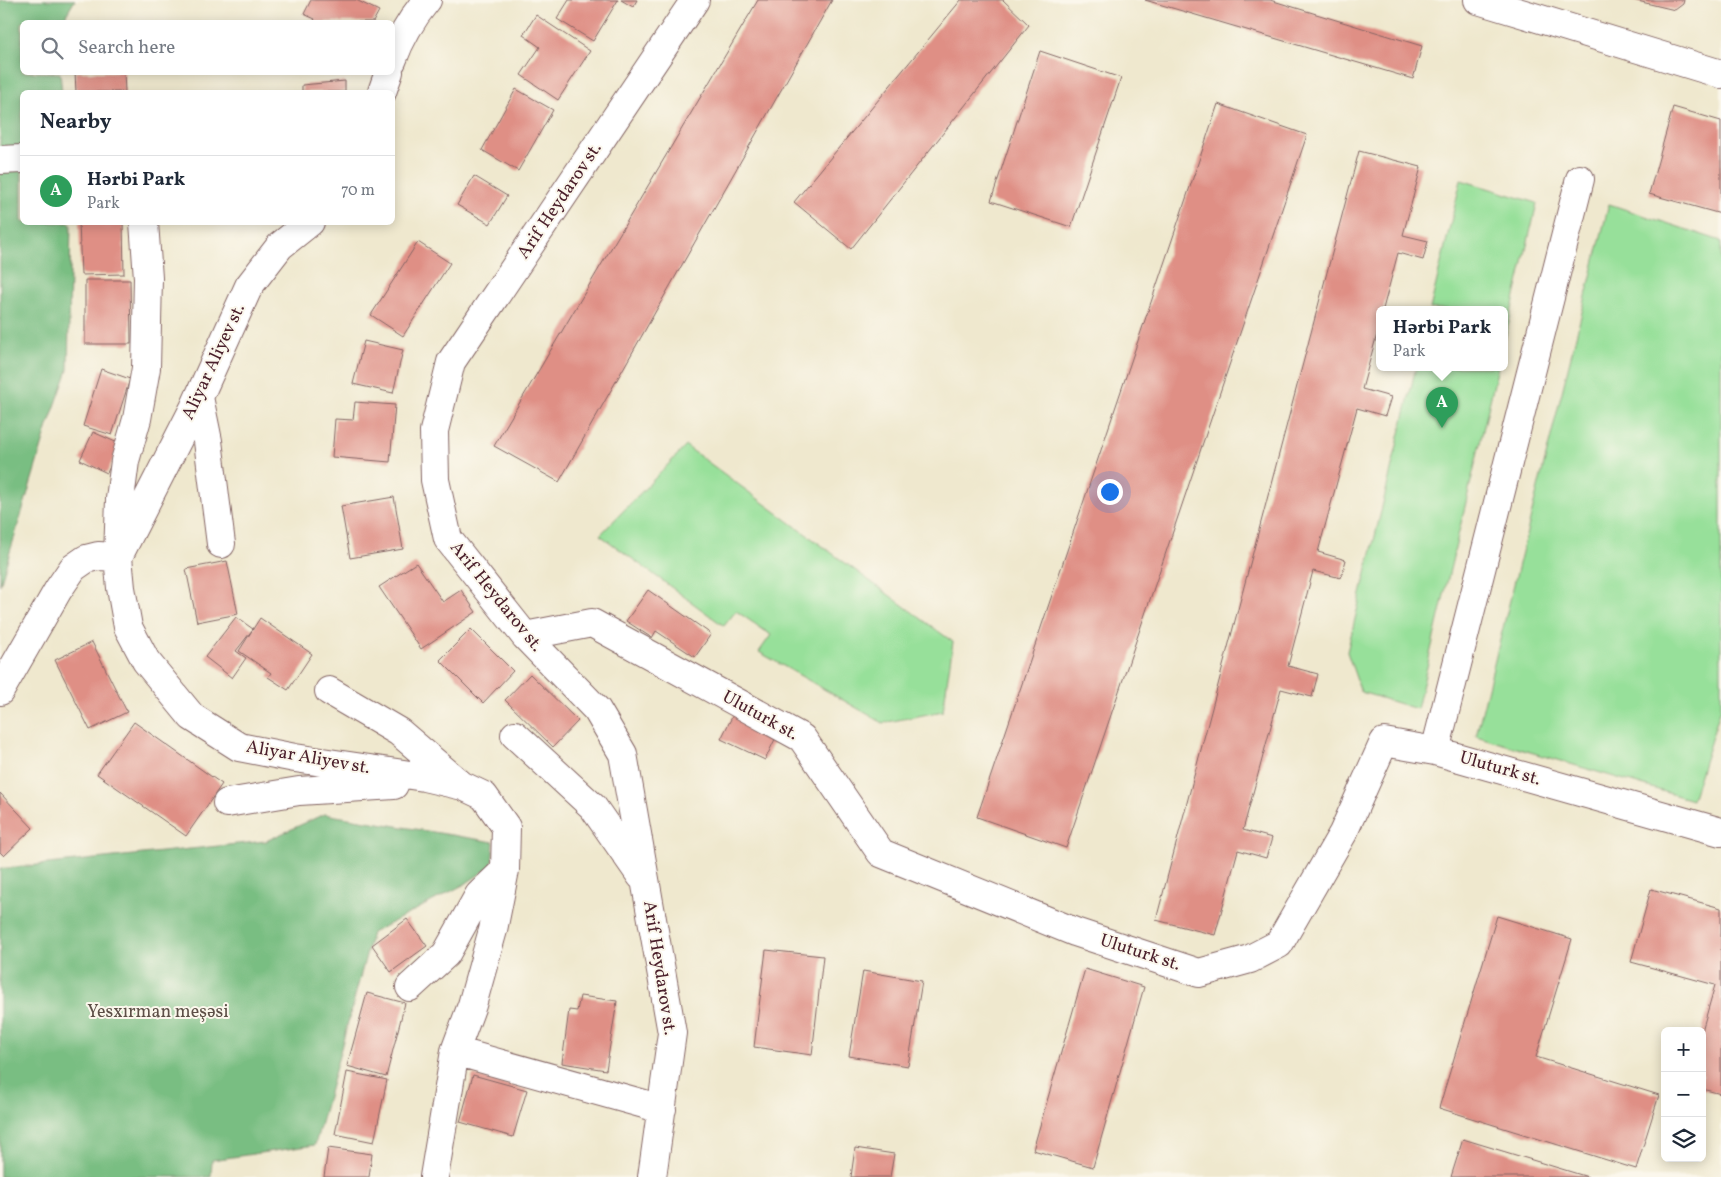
<!DOCTYPE html>
<html lang="en">
<head>
<meta charset="utf-8">
<style>
	body { margin:0; font-family:Vollkorn,serif; background:#f2f2f3; color:#1f2937 }
	.controls { position:absolute; right:15px; bottom:15px; display:grid; overflow:hidden; border-radius:8px; box-shadow:0 2px 12px #0003 }
	.controls button { width:45px; height:45px; display:grid; place-items:center; padding:0; border:0; border-bottom:1px solid #e0e1e3; background:#fff; color:#1f2937; font:25px sans-serif }
	.you { position:absolute; left:1109px; top:491px; width:18px; height:18px; margin:-12px; border:4px solid #fff; border-radius:50%; background:#1a73e8; box-shadow:0 0 0 8px #1a73e833 }
	.badge { display:grid; place-items:center; width:32px; height:32px; border-radius:50%; background:#b45309; color:#fff; font-size:16px; font-weight:700 }
	.pin { position:absolute; translate:-50% -41px; filter:drop-shadow(0 1px 2px #0008) }
	.pin::after { content:''; position:absolute; top:26px; width:18px; height:15px; background:inherit; clip-path:polygon(0 0,100% 0,50% 100%) }
	.popup { position:absolute; left:1376px; top:306px; width:132px; height:65px; box-sizing:border-box; display:grid; place-content:center; border-radius:8px; background:#fff; filter:drop-shadow(0 1px 4px #0005); font-size:16px; white-space:nowrap; color:#747a83 }
	.popup b { font-size:19px; color:#1f2937 }
	.popup::after { content:''; position:absolute; left:50%; top:100%; margin-left:-10px; border:10px solid transparent; border-top-color:#fff }
	.list { margin:0; padding:0; list-style:none }
	h2 { display:flex; justify-content:space-between; align-items:center; height:65px; margin:0; padding:0 20px; font-size:21px }
	h2 small { font-size:16px; font-weight:400; color:#747a83 }
	.list li { display:grid; grid-template-columns:32px 1fr auto; gap:15px; align-items:center; box-sizing:border-box; height:70px; padding:0 20px; border-top:1px solid #e0e1e3 }
	.list b { display:block; font-size:19px; white-space:nowrap }
	.list p { margin:0; font-size:16px; white-space:nowrap; color:#747a83 }
	.list em { font-size:16px; font-style:normal; color:#747a83 }
	.icon { flex:none; width:28px; height:28px; fill:none; stroke:currentColor; stroke-width:2; stroke-linecap:round; stroke-linejoin:round }
	.map { position:relative; flex:none; width:1721px; height:1177px; overflow:hidden }
	.search { position:absolute; background:#fff; box-shadow:0 2px 12px #0003; left:20px; top:20px; width:375px; height:55px; display:flex; align-items:center; gap:12px; box-sizing:border-box; padding:0 18px; border-radius:8px; color:#747a83; font-size:19px }
	.panel { position:absolute; background:#fff; box-shadow:0 2px 12px #0003; left:20px; top:90px; width:375px; height:135px; border-radius:8px }
	.map>svg:first-child { display:block }
</style>
</head>
<body>
<div class="map">
<svg width="1721" height="1177" viewBox="0 0 1721 1177">
	<rect width="100%" height="100%" fill="#fbf7ec"/>
	<filter id="ink" filterUnits="userSpaceOnUse"><feTurbulence type="fractalNoise" baseFrequency=".02" numOctaves="2"/><feDisplacementMap in="SourceGraphic" scale="10" xChannelSelector="R" yChannelSelector="G"/><feConvolveMatrix kernelMatrix="1 2 1 2 8 2 1 2 1" color-interpolation-filters="sRGB"/></filter>
	<filter id="wash" filterUnits="userSpaceOnUse"><feTurbulence type="fractalNoise" baseFrequency=".0096" numOctaves="4" result="noise"/><feDisplacementMap in="SourceGraphic" scale="20" xChannelSelector="R" yChannelSelector="G"/><feGaussianBlur stdDeviation="1.12" result="paint"/><feColorMatrix in="noise" values="0 0 0 0 0 0 0 0 0 0 0 0 0 0 0 0 0 1.4 0 .05"/><feComposite in="paint" operator="in"/></filter>
	<g filter="url(#wash)">
		<rect width="100%" height="100%" fill="#efe8ce"/>
		<path fill="#97e09a" stroke="#708062" d="M1461 180 1537 203 1505 339 1504 309H1430Z
			M1609 204 1721 241V708L1692 800 1476 736Z
			M1416 367H1498L1417 709 1361 692 1347 652Z
			M686 446 953 642 943 711 883 723 759 652 771 635 736 611 724 626 600 535Z"/>
		<path fill="#79be82" stroke="#626e56" d="M0 0H75L62 22H22V72L60 73 62 92H22V222L71 223 68 370 48 426 0 585Z
			M324 814 494 842 492 866 465 884 372 933 315 1145 212 1160 211 1177H0V869L266 841Z"/>
		<g id="blocks">
			<path fill="#df8f85" d="M311 0H356L379 11 373 22H313L315 19 304 14Z
				M569 0H618L593 41 557 19Z
				M621 0H637L633 7Z
				M758 0H832L559 482 494 446Z
				M961 0H1003L1029 25 851 249 794 202Z
				M1145 0H1270L1422 46 1413 79Z
				M1633 0H1684L1683 4 1675 10Z
				M536 15 590 51 558 100 521 75 540 47 523 35Z
				M1040 51 1121 78 1071 227 991 201Z
				M75 72H124L125 92H76Z
				M345 81V92H302V85Z
				M516 89 553 110 518 171 482 150Z
				M1218 104 1307 135 1066 848 977 817Z
				M1673 107 1721 121V214L1649 194Z
				M1359 151 1421 167 1403 235 1428 241 1423 260 1398 253 1383 309H1380V323L1362 389 1391 397 1385 416 1357 408 1318 552 1346 560 1341 578 1313 571 1288 666 1318 674 1312 697 1281 689 1243 830 1272 838 1266 858 1238 850 1215 935 1156 920Z
				M474 176 507 196 490 224 457 205Z
				M79 222H123L124 274 81 275Z
				M418 242 450 263 403 336 371 315Z
				M85 280H130L131 344H85Z
				M364 341 403 350 393 393 353 384Z
				M101 369 130 379 112 435 83 426Z
				M355 402 395 405 390 462 332 457 335 419 353 420Z
				M93 432 120 444 107 473 80 460Z
				M394 497 403 549 350 558 341 506Z
				M227 561 238 614 197 622 186 569Z
				M416 563 443 602 461 590 476 612 421 649 379 587Z
				M648 590 711 634 695 657 656 631 652 638 626 621Z
				M236 617 253 629 236 651 246 658 232 678 205 657Z
				M260 618 312 654 288 690 268 677 271 673 239 651Z
				M471 629 513 671 483 703 440 660Z
				M92 642 127 712 90 730 55 660Z
				M530 674 578 721 553 747 505 700Z
				M734 713 777 735 765 760 721 739Z
				M134 722 222 784 186 836 97 774Z
				M0 793 33 828 4 856 0 852Z
				M1651 889 1721 908V1094L1702 1089V1031L1715 985 1631 962Z
				M1497 916 1572 939 1536 1057 1659 1095 1636 1169 1439 1108Z
				M407 919 427 946 391 972 372 945Z
				M766 950 823 956 812 1055 754 1047Z
				M1085 969 1144 987 1093 1167 1033 1150Z
				M863 971 922 981 908 1066 849 1056Z
				M367 993 405 1003 386 1077 347 1066Z
				M580 996 617 1001 606 1070 562 1063 569 1010 577 1011Z
				M347 1072 387 1080 374 1142 335 1134Z
				M473 1075 527 1090 513 1137 460 1122Z
				M1463 1139 1588 1177H1451Z
				M328 1148 372 1154 369 1177H324Z
				M855 1148 894 1154 890 1177H851Z"/>
		</g>
	</g>
	<g filter="url(#ink)">
		<use href="#blocks" fill-opacity="0" stroke="#846564" stroke-width="1"/>
		<g fill="none" stroke-linecap="round" stroke-linejoin="round">
			<defs>
				<path id="minor" d="M1478 0 1721 74
					M392 61C400 39 412 18 427 0
					M382 92 389 72
					M0 160 22 159
					M310 222 280 246 249 286 194 408 118 557 121 588 128 627 146 661 192 717 239 747 295 758 424 777 463 786 484 796 506 827 505 870 493 930 472 1005 455 1051 434 1177
					M199 397 208 441 221 544
					M525 636 592 623 802 738 881 853 1075 932 1199 973 1250 959 1279 944 1343 833 1384 742 1435 751 1721 832
					M0 691 58 590 73 568 86 559 98 556 118 557 120 499 125 461 137 419 146 368 148 278 144 222
					M329 691 399 732 460 784
					M515 735 593 807 641 876
					M1435 751 1580 179
					M227 803 299 791 394 785
					M410 987 446 954 479 895 505 870
					M455 1051 662 1109
					M652 1177 672 1033 623 754 597 710 525 636 448 539 435 480 434 431 451 362 695 0"/>
			</defs>
			<use href="#minor" stroke="#846564" stroke-width="30"/>
			<use href="#minor" stroke="#fff" stroke-width="28"/>
		</g>
	</g>
	<g text-anchor="middle" dominant-baseline="central" stroke-width="4" stroke-linejoin="round" paint-order="stroke">
		<g font-size="18" fill="#4a1f2b" stroke="#fbf7ec">
			<text transform="translate(560 201) rotate(-56)">Arif Heydarov st.</text>
			<text transform="translate(214 362) rotate(-65)">Aliyar Aliyev st.</text>
			<text transform="translate(496 597) rotate(51)">Arif Heydarov st.</text>
			<text transform="translate(760 716) rotate(29)">Uluturk st.</text>
			<text transform="translate(308 758) rotate(10)">Aliyar Aliyev st.</text>
			<text transform="translate(1500 769) rotate(16)">Uluturk st.</text>
			<text transform="translate(1140 953) rotate(18)">Uluturk st.</text>
			<text transform="translate(659 968) rotate(81)">Arif Heydarov st.</text>
		</g>
		<g font-size="18" fill="#5d4f47" stroke="#fbf7ec">
			<text x="158" y="1012">Yesxırman meşəsi</text>
		</g>
	</g>
</svg>
<div class="controls">
<button>+</button>
<button>−</button>
<button><svg class="icon" aria-label="layers" viewBox="0 0 24 24"><path d="M12 4l9 5-9 5-9-5zM3 14l9 5 9-5"/></svg></button>
</div>
<div class="you"></div>
<div class="pin badge" style="left:1442px;top:428px;background:#2e9e5b">A</div>
<div class="popup"><b>Hərbi Park</b>Park</div>
<div class="search"><svg class="icon" aria-label="search" viewBox="0 0 24 24"><circle cx="10" cy="10" r="6"/><path d="M15 15l6 6"/></svg>Search here</div>
<section class="panel">
<h2>Nearby<small></small></h2>
<ul class="list">
<li><span class="badge" style="background:#2e9e5b">A</span><div><b>Hərbi Park</b><p>Park</p></div><em>70 m</em></li>
</ul>
</section>
</div>
</body>
</html>
